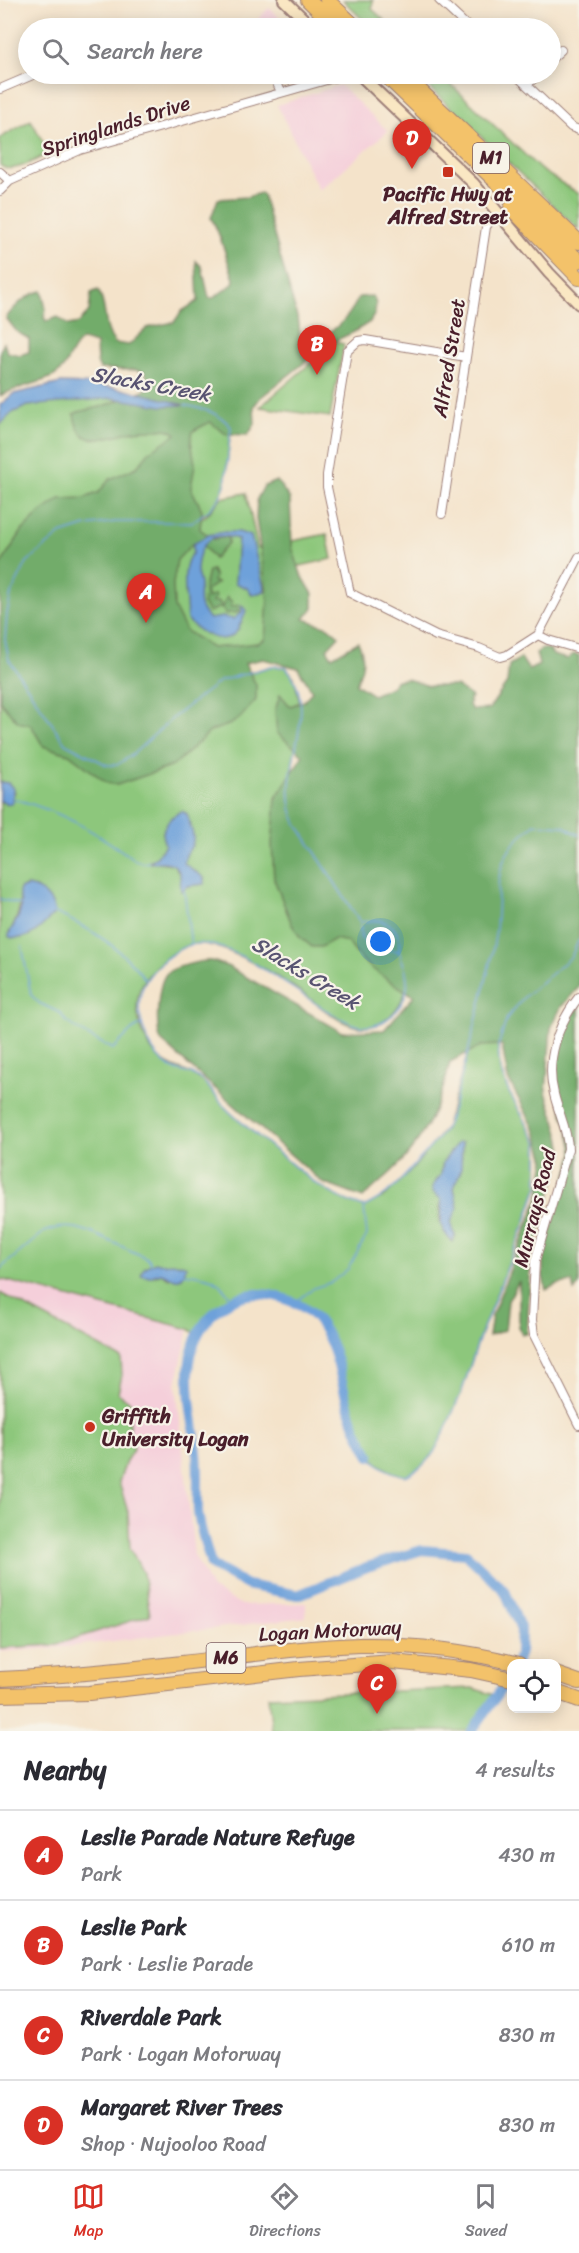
<!DOCTYPE html>
<html lang="en">
<head>
<meta charset="utf-8">
<style>
	body { margin:0; font-family:Sriracha,sans-serif; background:#f2f2f3; color:#2b2b33 }
	.controls { position:absolute; right:18px; bottom:18px; display:grid; overflow:hidden; border-radius:12px; box-shadow:0 3px 15px #0003 }
	.controls button { width:54px; height:54px; display:grid; place-items:center; padding:0; border:0; border-bottom:2px solid #e1e1e2; background:#fff; color:#2b2b33; font:30px sans-serif }
	.you { position:absolute; left:381px; top:942px; width:21px; height:21px; margin:-15px; border:4px solid #fff; border-radius:50%; background:#1a73e8; box-shadow:0 0 0 9px #1a73e833 }
	.badge { display:grid; place-items:center; width:39px; height:39px; border-radius:50%; background:#d93025; color:#fff; font-size:20px; font-weight:700 }
	.pin { position:absolute; translate:-50% -50px; filter:drop-shadow(0 2px 3px #0008) }
	.pin::after { content:''; position:absolute; top:32px; width:21px; height:18px; background:inherit; clip-path:polygon(0 0,100% 0,50% 100%) }
	.list { margin:0; padding:0; list-style:none }
	h2 { display:flex; justify-content:space-between; align-items:center; height:78px; margin:0; padding:0 24px; font-size:26px }
	h2 small { font-size:20px; font-weight:400; color:#7c7c81 }
	.list li { display:grid; grid-template-columns:39px 1fr auto; gap:18px; align-items:center; box-sizing:border-box; height:90px; padding:0 24px; border-top:2px solid #e1e1e2 }
	.list b { display:block; font-size:22px; white-space:nowrap }
	.list p { margin:0; font-size:20px; white-space:nowrap; color:#7c7c81 }
	.list em { font-size:20px; font-style:normal; color:#7c7c81 }
	.icon { flex:none; width:33px; height:33px; fill:none; stroke:currentColor; stroke-width:2; stroke-linecap:round; stroke-linejoin:round }
	.map { position:relative; flex:none; width:579px; height:1731px; overflow:hidden }
	.search { position:absolute; background:#fff; box-shadow:0 3px 15px #0003; left:18px; right:18px; top:18px; height:66px; display:flex; align-items:center; gap:15px; box-sizing:border-box; padding:0 21px; border-radius:33px; color:#7c7c81; font-size:22px }
	.sheet { height:438px; background:#fff }
	nav { display:flex; justify-content:space-around; align-items:center; box-sizing:border-box; height:84px; border-top:2px solid #e1e1e2; background:#fff; font-size:16px; color:#7c7c81 }
	nav a { display:grid; justify-items:center; gap:3px }
	nav .on { color:#d93025 }
	.map>svg:first-child { display:block }
</style>
</head>
<body>
<div class="map">
<svg width="579" height="1731" viewBox="0 0 579 1731">
	<rect width="100%" height="100%" fill="#f7f3e8"/>
	<filter id="ink" filterUnits="userSpaceOnUse"><feTurbulence type="fractalNoise" baseFrequency=".0167" numOctaves="2"/><feDisplacementMap in="SourceGraphic" scale="12" xChannelSelector="R" yChannelSelector="G"/><feConvolveMatrix kernelMatrix="1 2 1 2 8 2 1 2 1" color-interpolation-filters="sRGB"/></filter>
	<filter id="wash" filterUnits="userSpaceOnUse"><feTurbulence type="fractalNoise" baseFrequency=".008" numOctaves="4" result="noise"/><feDisplacementMap in="SourceGraphic" scale="24" xChannelSelector="R" yChannelSelector="G"/><feGaussianBlur stdDeviation="1.35" result="paint"/><feColorMatrix in="noise" values="0 0 0 0 0 0 0 0 0 0 0 0 0 0 0 0 0 1.4 0 .05"/><feComposite in="paint" operator="in"/></filter>
	<g filter="url(#wash)">
		<rect width="100%" height="100%" fill="#f4e3ca"/>
		<path fill="#f5cfda" d="M269 8 291 28H249Z
			M340 85 388 131 319 190 277 105Z
			M0 1279 189 1329 176 1384 194 1555 212 1589 242 1605 306 1603V1617L65 1647 0 1652Z"/>
		<path fill="#8dc77b" stroke="#6c7353" stroke-width="1.5" fill-rule="evenodd" d="M343 0H373L372 9 393 28H371Z
			M415 74H440L541 170 579 194V230Z
			M31 120 49 153C37 159 11 176 0 165V138Z
			M335 342 344 344 330 417 260 407Z
			M105 392 231 427 225 485 219 499 209 511 192 522 86 526 220 681 272 666 286 667 294 677 302 713 293 762 291 788 407 987C401 1008 384 1030 359 1027 339 1024 320 1006 305 995 283 979 220 940 195 944 185 945 174 952 166 958 156 965 145 978 140 989 132 1009 143 1043 158 1057 172 1071 191 1069 205 1083 212 1090 218 1099 225 1107 236 1119 250 1129 263 1140 296 1167 322 1195 364 1207L385 1196 415 1166 445 1129 472 1040 502 1031 498 1046 500 1069 509 1092 538 1143V1186L526 1221 480 1336 462 1391 443 1435 433 1454 422 1466 406 1476C315 1458 376 1302 259 1295 230 1294 212 1312 197 1335L189 1329 0 1279V801L8 804 15 792 8 783 0 782V416L6 409ZM178 813 187 814 192 832 184 863 204 878 184 888 180 874 173 864 150 861 157 857 165 845C159 830 167 822 178 813ZM26 886 36 888 9 933C18 918 21 907 20 889ZM462 1143 461 1170 454 1187 457 1208 451 1222 455 1236 439 1222 441 1199 433 1192 432 1187 441 1175 443 1162ZM157 1263 161 1265 178 1263 169 1278 161 1273 155 1276 149 1265Z
			M246 493 258 548 327 534 332 559 291 568 275 657 216 667 43 557 195 522 207 515 221 498Z
			M0 1293 121 1358 122 1375 118 1393 133 1404C129 1420 127 1432 134 1448L126 1461 119 1482 128 1512 130 1548 143 1573 150 1615 54 1645 0 1648Z
			M472 1688 497 1696 472 1731H272L268 1696Z"/>
		<path fill="#72ac6b" stroke="#5e664b" stroke-width="1.5" d="M260 193 263 195 299 324 300 338 302 340C329 340 348 320 359 297L373 296 376 304 375 313 370 322 354 332 328 344 260 398 254 406 255 424 248 435 226 434 210 422 193 431 191 441 195 464 191 488 202 510 200 529 213 539 228 537V543L214 559 205 548 192 544 177 560 173 584 174 607 186 631 212 648 258 643 265 639 268 600 256 519 257 499 264 486 277 481 290 499 292 547 301 574 313 594V608L304 619 328 627 339 636 327 649 332 657 358 642C366 658 363 668 356 684L373 695 391 687 397 680 407 679 429 686H456L471 696 469 705 472 710 489 709 507 683 509 665 521 658 529 670 539 665 536 653 542 649H549L553 655 567 659 574 654 579 655V987L561 1007 551 1028 546 1092 560 1136 563 1152 531 1259 527 1334H522L519 1327V1281L508 1301 505 1330 489 1336 492 1315 539 1197 545 1160 536 1131 508 1079 502 1045 481 1046 450 1062C443 1096 427 1132 404 1159 392 1173 376 1185 363 1198L323 1183 161 1041C155 1027 157 983 167 973 172 967 204 960 211 961 217 962 223 965 229 967L342 1032 384 1030 414 996C390 981 363 967 348 942L335 939 321 947H312L300 937 292 925 274 879 272 844 276 798 303 755 277 733 275 711 280 694 290 706 304 701 312 691 298 668 263 659 245 663 256 685V700L240 718 231 724 211 731 173 766 117 785 107 783 69 754 43 746 31 725 18 722 0 701V566L22 531 40 513 60 499 84 498 98 493 110 479 137 467 149 452 176 434C170 428 165 429 158 430 150 430 142 430 134 431 110 435 79 454 74 414L78 412 104 406 151 387 145 372 136 370 100 369 97 363 96 344 82 340C69 349 69 368 54 376 37 385 17 386 0 396V351L4 343 7 352 20 355 29 352V339L17 332 6 318C15 306 27 294 42 291L46 309 44 317 46 321 58 317 68 325 79 323 89 311 91 293 98 290C108 307 102 328 115 343L129 345 147 328 174 322 182 311 198 301 196 261 202 267 209 298H213L233 284 234 279C226 258 222 236 211 218L218 199 247 197Z
			M212 570 215 577 213 581 217 583 207 590V598L214 595 216 597 212 602H219L222 607 227 597 232 602 231 607 238 605 239 612 225 614 223 609 218 608 209 612 203 604 204 588 208 571Z
			M579 1007V1285L574 1291 572 1282 558 1284 546 1290 543 1277V1257L573 1154C572 1134 562 1115 558 1095 553 1068 560 1028 579 1007Z"/>
		<path fill="#6ea1da" stroke="#5c6082" stroke-width="1.5" d="M61 383C104 383 144 393 184 405L162 406 112 398 28 406 12 413 0 425V405L13 394Z
			M223 532H239L251 536 265 591 252 595 247 588 235 583 238 539C210 530 198 544 197 571 197 576 200 581 200 585 199 601 197 606 209 619L223 617 233 619 242 612 241 605 246 610C245 616 244 617 241 623 239 625 239 629 237 631 223 649 198 631 187 620 187 602 179 564 193 553V544L208 535Z
			M0 782 8 783 13 788V802L8 804 0 801Z
			M182 811 187 814C189 823 196 836 192 845 189 852 184 854 184 863L204 878V884L187 886 181 891C180 886 181 881 180 875 177 860 162 861 150 863V861L157 857 165 845C159 829 168 818 182 811Z
			M27 886C40 888 53 898 55 913 43 926 28 943 9 937V934C13 925 22 914 21 904 20 897 17 896 20 889Z
			M458 1142 462 1143 461 1170 454 1188 458 1208 451 1222 455 1236 452 1242C434 1221 444 1222 441 1199L433 1192 432 1187 441 1175 443 1162Z
			M155 1262C166 1266 176 1260 186 1266 182 1288 173 1277 161 1273L149 1277 141 1275 144 1268Z"/>
		<g fill="none" stroke-linecap="round" stroke-linejoin="round">
			<path stroke="#6ea1da" stroke-width="1.5" d="M185 405C203 409 219 412 231 427L225 485 219 499 209 510 192 522H115L86 526 61 534 27 562 11 594 7 614 5 640 9 660 65 743 107 765H117L133 754 175 716 220 681 272 666 286 667C321 709 282 760 291 807 292 813 295 819 297 824L360 922 361 938 373 948 399 951C403 963 408 974 407 986 406 1009 379 1033 356 1025 313 1011 239 938 195 944 181 946 166 957 157 967 141 983 135 1002 142 1024 147 1042 155 1059 172 1068 185 1075 191 1070 204 1082 212 1090 218 1099 225 1107 236 1119 250 1129 263 1140 296 1167 322 1195 364 1207 394 1192 403 1177 425 1153 432 1145 440 1138 445 1128 454 1110 458 1087 464 1067 475 1026 486 985 494 943 504 889 484 862 535 824L563 826 579 835
				M15 799C65 813 94 831 135 860L143 863 149 862
				M184 889 191 945
				M0 899 22 905
				M53 912C89 927 122 948 145 979
				M361 922C384 916 402 926 399 951
				M22 946 31 995 39 1003 60 1013 66 1021 88 1036 113 1049 132 1030 142 1024
				M0 1269 44 1232 61 1227 76 1228 90 1232 149 1259 151 1264
				M183 1273C209 1276 218 1277 232 1300
				M294 1303 314 1288 332 1282 348 1269 367 1235 364 1208
				M370 1456C380 1468 391 1473 406 1476L422 1466 433 1454 443 1435 462 1391 480 1336 526 1221 538 1186V1143L509 1092 500 1069 498 1046 507 1018 524 997 571 957 579 940"/>
			<path stroke="#6ea1da" stroke-width="10" d="M370 1456C361 1439 353 1424 348 1406 340 1376 336 1341 315 1317 300 1301 269 1291 247 1295 234 1298 225 1303 216 1311 174 1348 192 1405 197 1453 199 1473 197 1492 198 1512 200 1530 207 1548 211 1565L247 1585 298 1595 367 1567 422 1550 466 1554 505 1591 521 1630 520 1652 516 1664
				M472 1731 512 1674"/>
		</g>
	</g>
	<g filter="url(#ink)">
		<g fill="none" stroke-linecap="round" stroke-linejoin="round">
			<defs>
				<path id="street" d="M439 0 469 28
					M193 28H206
					M550 60 561 50
					M269 74 276 81 281 92
					M515 74 571 127 579 130
					M527 85 538 74
					M0 89 35 74
					M0 172 10 181
					M0 191 10 181 80 150 337 77 343 74
					M466 357 365 340 358 341 347 351 327 475V487L350 593 436 636 479 648 500 657 507 655 538 635 579 557
					M442 514 486 227 491 219 499 213
					M538 635 548 640 579 649
					M579 997C558 1023 545 1061 554 1094 558 1112 568 1130 568 1149L535 1261 532 1320 534 1335 579 1425"/>
				<path id="secondary" d="M284 0 313 28
					M359 74 473 183 549 273 579 304"/>
				<path id="highway" d="M308 0 337 28
					M327 0 357 28
					M384 74 579 261
					M403 74 579 242
					M511 208 579 278
					M556 1674 579 1682
					M0 1679C61 1676 122 1670 182 1663 241 1656 301 1647 360 1645 414 1644 467 1651 519 1664
					M556 1692 579 1700
					M0 1695 89 1693 299 1669 393 1662 471 1670 512 1679"/>
			</defs>
			<use href="#street" stroke="#9f817a" stroke-width="10"/>
			<use href="#secondary" stroke="#9f817a" stroke-width="14"/>
			<use href="#highway" stroke="#9f817a" stroke-width="16"/>
			<use href="#street" stroke="#fff" stroke-width="8"/>
			<use href="#secondary" stroke="#fae7c3" stroke-width="10"/>
			<use href="#highway" stroke="#f3c26a" stroke-width="14"/>
		</g>
	</g>
	<g fill="#c8321e" stroke="#f7f3e8" stroke-width="2">
		<rect x="442" y="166" width="12" height="12" rx="3"/>
		<circle cx="90" cy="1427" r="6"/>
	</g>
	<g text-anchor="middle" dominant-baseline="central" stroke-width="4.5" stroke-linejoin="round" paint-order="stroke">
		<g fill="#f7f3e8" stroke="#7e5f64" stroke-width="1.5">
			<rect x="473" y="143" width="36" height="30" rx="4.5"/>
			<rect x="206.5" y="1643" width="39" height="30" rx="4.5"/>
		</g>
		<g font-size="18" font-weight="bold" fill="#4a1f2b">
			<text x="491" y="158">M1</text>
			<text x="226" y="1658">M6</text>
		</g>
		<g font-size="20" fill="#4a1f2b" stroke="#f7f3e8">
			<text transform="translate(116 126) rotate(-18)">Springlands Drive</text>
			<text transform="translate(449 358) rotate(-81)">Alfred Street</text>
			<text transform="translate(535 1208) rotate(-76)">Murrays Road</text>
			<text transform="translate(330 1631) rotate(-3)">Logan Motorway</text>
		</g>
		<g font-size="20" font-weight="bold" fill="#4a1f2b" stroke="#f7f3e8">
			<text x="448" y="194">Pacific Hwy at<tspan x="448" dy="23">Alfred Street</tspan></text>
			<text x="102" y="1416" text-anchor="start">Griffith<tspan x="102" dy="23">University Logan</tspan></text>
		</g>
		<g font-size="21" font-style="italic" fill="#585371" stroke="#f7f3e8">
			<text transform="translate(151 384) rotate(10)">Slacks Creek</text>
			<text transform="translate(306 973) rotate(31)">Slacks Creek</text>
		</g>
	</g>
</svg>
<div class="controls">
<button><svg class="icon" aria-label="locate" viewBox="0 0 24 24"><circle cx="12" cy="12" r="6"/><path d="M12 2v4M12 18v4M2 12h4M18 12h4"/></svg></button>
</div>
<div class="you"></div>
<div class="pin badge" style="left:146px;top:623px">A</div>
<div class="pin badge" style="left:317px;top:375px">B</div>
<div class="pin badge" style="left:377px;top:1714px">C</div>
<div class="pin badge" style="left:412px;top:169px">D</div>
<div class="search"><svg class="icon" aria-label="search" viewBox="0 0 24 24"><circle cx="10" cy="10" r="6"/><path d="M15 15l6 6"/></svg>Search here</div>
</div>
<section class="sheet">
<h2>Nearby<small>4 results</small></h2>
<ul class="list">
<li><span class="badge">A</span><div><b>Leslie Parade Nature Refuge</b><p>Park</p></div><em>430 m</em></li>
<li><span class="badge">B</span><div><b>Leslie Park</b><p>Park · Leslie Parade</p></div><em>610 m</em></li>
<li><span class="badge">C</span><div><b>Riverdale Park</b><p>Park · Logan Motorway</p></div><em>830 m</em></li>
<li><span class="badge">D</span><div><b>Margaret River Trees</b><p>Shop · Nujooloo Road</p></div><em>830 m</em></li>
</ul>
</section>
<nav>
<a class="on"><svg class="icon" aria-label="map" viewBox="0 0 24 24"><path d="M3 6l6-2 6 2 6-2v14l-6 2-6-2-6 2zM9 4v14M15 6v14"/></svg>Map</a>
<a><svg class="icon" aria-label="directions" viewBox="0 0 24 24"><path d="M12 3l9 9-9 9-9-9zM9 14v-3h6M13 9l2 2-2 2"/></svg>Directions</a>
<a><svg class="icon" aria-label="saved" viewBox="0 0 24 24"><path d="M7 4h10v16l-5-4-5 4z"/></svg>Saved</a>
</nav>
</body>
</html>
